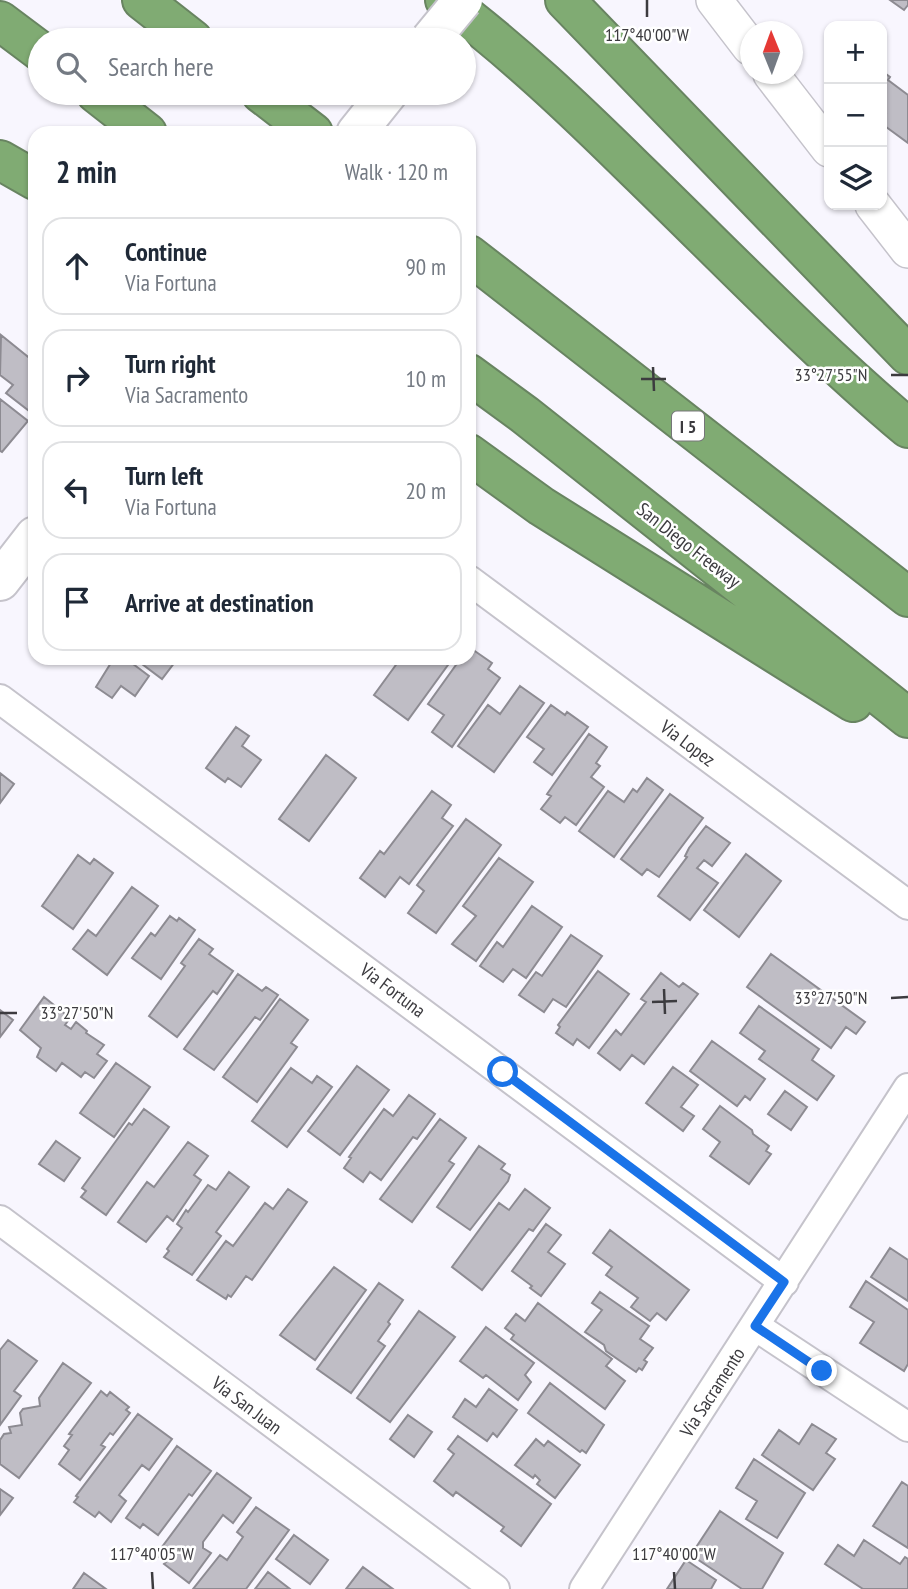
<!DOCTYPE html>
<html lang="en">
<head>
<meta charset="utf-8">
<style>
	body { margin:0; font-family:"PT Sans Narrow",sans-serif; background:#f2f2f3; color:#1f2937 }
	.controls { position:absolute; right:21px; top:21px; display:grid; overflow:hidden; border-radius:14px; box-shadow:0 2px 5px #0004 }
	.controls button { width:63px; height:63px; display:grid; place-items:center; padding:0; border:0; border-bottom:2px solid #e0e1e3; background:#fff; color:#1f2937; font:35px sans-serif }
	.compass { position:absolute; left:740px; top:21px; width:63px; height:63px; border-radius:50%; background:#fff; box-shadow:0 2px 5px #0004; rotate:359deg }
	.stop { position:absolute; width:21px; height:21px; margin:-16px; border:5px solid #1a73e8; border-radius:50%; background:#fff }
	.stop.end { background:#1a73e8; border-color:#fff; box-shadow:0 2px 7px #0008 }
	.list { margin:0; padding:0; list-style:none }
	h2 { display:flex; justify-content:space-between; align-items:center; height:91px; margin:0; padding:0 28px; font-size:30px }
	h2 small { font-size:23px; font-weight:400; color:#747a83 }
	.list li { display:grid; grid-template-columns:46px 1fr auto; gap:21px; align-items:center; box-sizing:border-box; height:98px; margin:0 14px 14px; padding:0 14px; border:2px solid #e0e1e3; border-radius:21px }
	.list b { display:block; font-size:26px; white-space:nowrap }
	.list p { margin:0; font-size:23px; white-space:nowrap; color:#747a83 }
	.list em { font-size:23px; font-style:normal; color:#747a83 }
	.icon { flex:none; width:38px; height:38px; fill:none; stroke:currentColor; stroke-width:2; stroke-linecap:round; stroke-linejoin:round }
	.map { position:relative; flex:none; width:908px; height:1589px; overflow:hidden }
	.search { position:absolute; background:#fff; box-shadow:0 2px 5px #0004; left:28px; top:28px; width:448px; height:77px; display:flex; align-items:center; gap:18px; box-sizing:border-box; padding:0 24px; border-radius:38px; color:#747a83; font-size:26px }
	.panel { position:absolute; background:#fff; box-shadow:0 2px 5px #0004; left:28px; top:126px; width:448px; height:539px; border-radius:21px }
	.map>svg:first-child { display:block }
</style>
</head>
<body>
<div class="map">
<svg width="908" height="1589" viewBox="0 0 908 1589">
	<rect width="100%" height="100%" fill="#f8f6fe"/>
	<path fill="#bfbdc5" stroke="#8d8b92" stroke-width="2" d="M890 0H908V5L904 10Z
		M882 71 890 77 888 80 908 95V143L882 124 886 114 882 110Z
		M1 335 32 360 35 356V411L33 414 6 393 13 385 0 375Z
		M0 399 28 421 2 452 0 451Z
		M469 647 492 663 488 669 500 678 452 747 432 732 444 715 428 704 461 658H469Z
		M114 658H125L149 676 135 696 121 686 112 698 96 687Z
		M134 658H178L162 679Z
		M401 658H453L408 720 374 695Z
		M520 686 544 703 494 772 458 746 488 705 500 714Z
		M551 705 565 715 567 712 588 727 552 775 534 762 544 749 527 737Z
		M236 727 249 736 242 746 261 760 241 787 228 778 225 782 206 768Z
		M589 734 607 747 596 763 600 766 591 777 604 787 576 825 565 817 560 823 541 809 551 796 547 794Z
		M326 755 356 778 309 841 279 819Z
		M0 773 14 784 0 803Z
		M647 778 663 790 614 857 579 831 608 791 624 802 633 789 637 792Z
		M432 791 451 805 442 818 453 826 409 884 400 877 385 897 360 878 380 851 384 854Z
		M670 794 703 818 659 877 647 869 642 875 621 859Z
		M466 819 501 845 436 933 408 913 424 891 417 885Z
		M706 826 730 843 712 866 704 860 697 868 718 883 690 920 658 896 687 857 685 856 689 848Z
		M746 854 781 881 739 937 704 910Z
		M78 855 90 864 94 859 113 873 73 929 42 906Z
		M499 858 533 882 476 961 452 944 476 916 463 906Z
		M132 887 158 906 107 975 73 949 88 930 96 936Z
		M532 906 562 927 526 978 513 969 503 982 480 966 497 942 503 947Z
		M170 916 177 921 179 918 195 930 161 979 132 958 151 933 155 936Z
		M571 935 602 956 566 1007 553 999 544 1012 519 995 536 972 542 976Z
		M199 939 213 949 209 954 233 971 217 994 213 991 177 1037 149 1016 185 966 181 963Z
		M771 954 865 1022 856 1034 846 1027 831 1048 747 987Z
		M598 971 629 994 589 1048 577 1039 573 1045 556 1033 560 1027 558 1025Z
		M661 973 679 987 683 983 698 994 644 1064 632 1055 620 1070 598 1053 616 1030 621 1035 646 1002 641 999Z
		M238 974 262 991 266 987 278 995 260 1020 255 1017 214 1070 184 1049Z
		M44 997 70 1018 65 1025 71 1029 76 1022 87 1031 86 1033 104 1045 97 1054 107 1061 94 1078 85 1072 81 1077 62 1063 56 1071 37 1057 41 1048 20 1030Z
		M280 999 308 1020 291 1043 297 1047 257 1102 223 1077Z
		M759 1006 819 1049 812 1060 834 1076 817 1100 759 1059 765 1051 740 1033Z
		M0 1010 13 1020 0 1037Z
		M712 1041 765 1079 750 1100 745 1096 737 1106 690 1071Z
		M116 1063 150 1087 114 1137 80 1113Z
		M357 1066 389 1090 340 1155 308 1131Z
		M673 1067 698 1085 681 1107 694 1116 683 1131 646 1103Z
		M291 1068 312 1083 317 1076 332 1087 287 1147 252 1121Z
		M785 1091 807 1107 791 1130 768 1114Z
		M409 1095 435 1114 417 1139 413 1137 381 1180 370 1172 363 1182 344 1168 351 1158 349 1157 384 1109 393 1116Z
		M720 1106 752 1130 753 1134 769 1146 766 1151 771 1154 749 1184 710 1156 720 1142 703 1129Z
		M144 1109 169 1127 106 1215 81 1197 86 1191 82 1188 129 1123 132 1125Z
		M440 1119 466 1138 449 1161 454 1164 412 1222 380 1199Z
		M56 1141 80 1158 64 1181 39 1164Z
		M188 1142 208 1156 194 1175 201 1180 173 1221 167 1216 146 1242 118 1222 147 1182 154 1187Z
		M479 1146 505 1164 501 1169 510 1175 508 1181 470 1230 437 1207Z
		M229 1172 249 1187 216 1232 221 1236 192 1275 164 1257 169 1251 167 1249 182 1228 177 1224 186 1210 188 1212 208 1185 216 1190Z
		M288 1189 307 1202 252 1280 246 1276 231 1297 228 1295 226 1299 197 1280 226 1241 233 1246 265 1203 273 1209Z
		M525 1189 550 1208 533 1231 529 1229 482 1290 452 1267 499 1203 509 1210Z
		M546 1224 561 1235 548 1252 565 1264 541 1296 530 1288 532 1286 512 1271Z
		M610 1230 689 1290 666 1320 657 1313 650 1321 631 1307 638 1298 606 1275 612 1267 593 1253Z
		M890 1248 908 1260V1301L871 1277Z
		M334 1267 366 1290 315 1360 280 1335Z
		M866 1281 908 1310V1364L904 1371 860 1343 874 1322 850 1307Z
		M379 1283 403 1300 388 1322 390 1324 378 1341 385 1346 351 1393 317 1369Z
		M600 1292 649 1326 640 1339 653 1348 644 1360 647 1362 642 1370 639 1368 636 1372 606 1351 604 1345 585 1332 602 1310 592 1303Z
		M538 1303 612 1359 606 1366 625 1381 605 1409 511 1339 514 1335 505 1328 516 1314 525 1321Z
		M419 1311 455 1337 390 1422 357 1398Z
		M486 1327 534 1363 525 1375 531 1382 518 1400 486 1375 483 1378 460 1361Z
		M8 1340 37 1361 14 1391 21 1396 0 1425V1350Z
		M63 1363 91 1383 19 1478 0 1464V1440L4 1434 11 1433 9 1427 22 1425 20 1413 23 1409 40 1406 39 1398Z
		M550 1383 604 1425 586 1453 582 1450 580 1452 528 1413Z
		M489 1389 517 1410 497 1437 493 1433 487 1441 453 1417 465 1399 476 1407Z
		M101 1391 107 1396 110 1392 129 1407 126 1410 130 1413 113 1435 110 1433 101 1445 105 1447 80 1480 59 1464 69 1450 64 1446 72 1435 69 1434Z
		M138 1414 172 1439 149 1470 142 1465 119 1495 126 1501 111 1522 99 1512 95 1517 74 1502 78 1497 76 1496Z
		M408 1415 432 1432 414 1457 390 1439Z
		M812 1424 836 1439 826 1453 835 1459 813 1490 762 1455 779 1430 799 1444Z
		M458 1436 551 1504 521 1546 501 1531 504 1527 456 1492 453 1496 434 1481 454 1454 448 1449Z
		M536 1439 544 1446 548 1441 580 1465 555 1498 537 1484 540 1480 535 1475 533 1478 515 1465Z
		M177 1446 211 1471 192 1496 189 1494 158 1535 143 1524 140 1528 126 1518Z
		M754 1459 805 1493 777 1538 746 1519 757 1501 736 1488Z
		M217 1473 251 1498 233 1523 223 1515 203 1542V1548L211 1553 189 1583 164 1564 166 1562 156 1555Z
		M902 1482 908 1486V1548L873 1526Z
		M0 1489 13 1498 0 1515Z
		M256 1507 289 1530 246 1589H193L220 1555 227 1560 243 1537 237 1532Z
		M720 1511 783 1553 762 1589H742L691 1555Z
		M294 1535 328 1560 310 1584 276 1559Z
		M864 1540 900 1564 905 1557 908 1559V1589H863L825 1564 838 1545 854 1556Z
		M686 1560 716 1580 711 1589H667Z
		M363 1567 393 1589H346Z
		M268 1572 290 1589H255Z
		M84 1573 106 1589H73Z"/>
	<g fill="none" stroke-linecap="round" stroke-linejoin="round">
		<defs>
			<path id="minor" d="M469 580 908 905
				M0 699 784 1282
				M0 1220 495 1589
				M755 1326 908 1427
				M584 1589 908 1088"/>
			<path id="tertiary" d="M714 0 750 47
				M771 74 829 149
				M873 205 908 250"/>
			<path id="secondary" d="M356 133 388 93
				M0 581 35 536"/>
			<path id="motorway" d="M142 0 193 40
				M445 0C513 51 574 109 635 169 725 256 812 347 908 428
				M565 0 908 355
				M0 21 40 51
				M96 93 147 133
				M261 93 313 133
				M0 160 35 180
				M469 255 908 597
				M469 374 525 415 908 718
				M469 454 541 506 853 702"/>
		</defs>
		<use href="#minor" stroke="#c5c3cb" stroke-width="32"/>
		<use href="#tertiary" stroke="#c5c3cb" stroke-width="38"/>
		<use href="#secondary" stroke="#c5c3cb" stroke-width="42"/>
		<use href="#motorway" stroke="#688461" stroke-width="42"/>
		<use href="#minor" stroke="#fff" stroke-width="28"/>
		<use href="#tertiary" stroke="#fff" stroke-width="35"/>
		<use href="#secondary" stroke="#fff" stroke-width="38"/>
		<use href="#motorway" stroke="#80ab73" stroke-width="38"/>
		<defs>
			<path id="secondary-bridge" d="M430 40 463 0"/>
		</defs>
		<use href="#secondary-bridge" stroke="#c5c3cb" stroke-width="42" stroke-linecap="butt"/>
		<use href="#secondary-bridge" stroke="#fff" stroke-width="38"/>
	</g>
	<g fill="none" stroke-linecap="round" stroke-linejoin="round">
		<path stroke="#1a73e8" stroke-width="9" d="M503 1072 784 1282 755 1326 822 1371"/>
	</g>
	<path fill="none" stroke="#3c3b3f" stroke-width="2.5" d="M647 0V17M653 367 654 391M891 375H908M641 379H666M664 989 665 1014M891 998 908 997M652 1002 677 1001M0 1013H17M152 1572 153 1589M674 1572 675 1589"/>
	<g text-anchor="middle" dominant-baseline="central" stroke-width="5" stroke-linejoin="round" paint-order="stroke">
		<rect fill="#fff" stroke="#767679" stroke-width="2" x="672" y="411.5" width="32" height="29" rx="5"/>
		<g font-size="18" font-weight="bold" fill="#3c3b3f">
			<text x="688" y="426">I 5</text>
		</g>
		<g font-size="19" fill="#3c3b3f" stroke="#fff">
			<text transform="translate(689 545) rotate(38)">San Diego Freeway</text>
			<text transform="translate(688 743) rotate(37)">Via Lopez</text>
			<text transform="translate(393 990) rotate(37)">Via Fortuna</text>
			<text transform="translate(712 1392) rotate(-57)">Via Sacramento</text>
			<text transform="translate(247 1405) rotate(37)">Via San Juan</text>
		</g>
	</g>
	<g font-size="18" text-anchor="middle" fill="#3c3b3f" stroke="#fff" stroke-width="5" stroke-linejoin="round" paint-order="stroke">
		<text x="647" y="41">117°40'00"W</text>
		<text x="831" y="381">33°27'55"N</text>
		<text x="831" y="1004">33°27'50"N</text>
		<text x="77" y="1019">33°27'50"N</text>
		<text x="152" y="1560">117°40'05"W</text>
		<text x="674" y="1560">117°40'00"W</text>
	</g>
</svg>
<div class="controls">
<button>+</button>
<button>−</button>
<button><svg class="icon" aria-label="layers" viewBox="0 0 24 24"><path d="M12 4l9 5-9 5-9-5zM3 14l9 5 9-5"/></svg></button>
</div>
<svg class="compass" viewBox="-18 -18 36 36"><path d="M0-13l5 13h-10z" fill="#e53935"/><path d="M0 13l5-13h-10z" fill="#747a83"/></svg>
<div class="stop" style="left:503px;top:1072px"></div>
<div class="stop end" style="left:822px;top:1371px"></div>
<div class="search"><svg class="icon" aria-label="search" viewBox="0 0 24 24"><circle cx="10" cy="10" r="6"/><path d="M15 15l6 6"/></svg>Search here</div>
<section class="panel">
<h2>2 min<small>Walk · 120 m</small></h2>
<ul class="list">
<li><svg class="icon" aria-label="ahead" viewBox="0 0 24 24"><path d="M12 20V5M6 11l6-6 6 6"/></svg><div><b>Continue</b><p>Via Fortuna</p></div><em>90 m</em></li>
<li><svg class="icon" aria-label="right" viewBox="0 0 24 24"><path d="M7 20v-9h11M14 6l5 5-5 5"/></svg><div><b>Turn right</b><p>Via Sacramento</p></div><em>10 m</em></li>
<li><svg class="icon" aria-label="left" viewBox="0 0 24 24"><path d="M17 20v-9H6M10 6l-5 5 5 5"/></svg><div><b>Turn left</b><p>Via Fortuna</p></div><em>20 m</em></li>
<li><svg class="icon" aria-label="arrive" viewBox="0 0 24 24"><path d="M6 21V4h12l-3 4 3 4H6"/></svg><div><b>Arrive at destination</b></div></li>
</ul>
</section>
</div>
</body>
</html>
